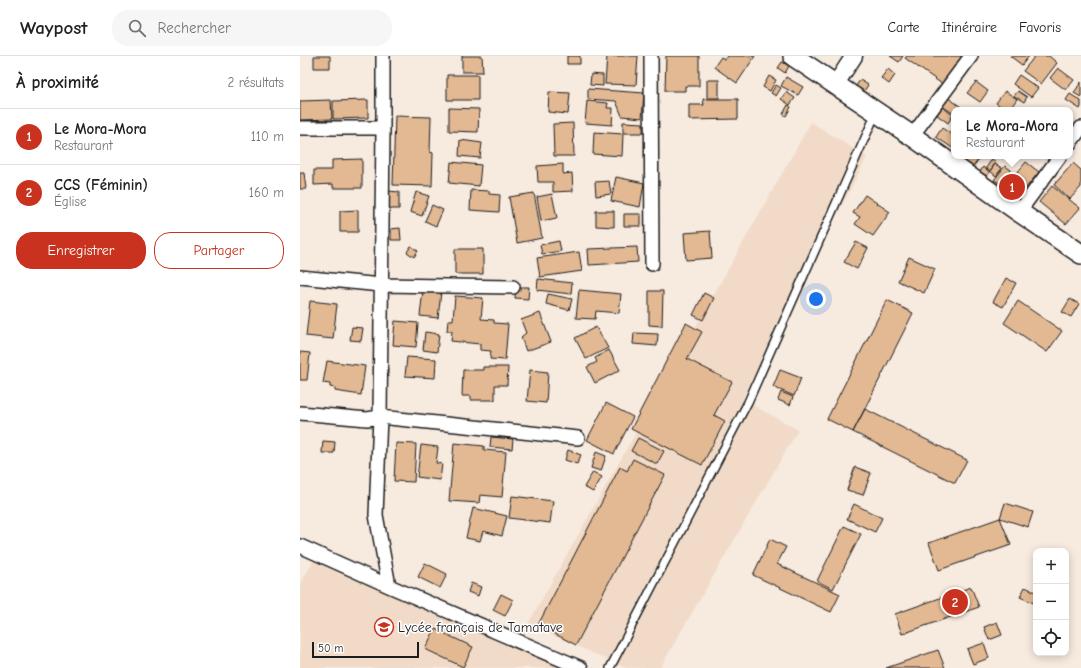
<!DOCTYPE html>
<html lang="fr">
<head>
<meta charset="utf-8">
<style>
	body { margin:0; font-family:"Comic Neue",sans-serif; background:#f6f6f6; color:#202124 }
	.controls { position:absolute; right:12px; bottom:12px; display:grid; overflow:hidden; border-radius:8px; box-shadow:0 2px 10px #0003 }
	.controls button { width:36px; height:36px; display:grid; place-items:center; padding:0; border:0; border-bottom:1px solid #e0e0e0; background:#fff; color:#202124; font:20px sans-serif }
	.scale { position:absolute; left:12px; bottom:10px; width:107px; box-sizing:border-box; padding-left:4px; border:2px solid #1c1c1c; border-top:0; font-size:11px; line-height:14px; white-space:nowrap; color:#1c1c1c; -webkit-text-stroke:3px #fff; paint-order:stroke }
	.you { position:absolute; left:516px; top:243px; width:14px; height:14px; margin:-10px; border:3px solid #fff; border-radius:50%; background:#1a73e8; box-shadow:0 0 0 6px #1a73e833 }
	.badge { display:grid; place-items:center; width:26px; height:26px; border-radius:50%; background:#c8321e; color:#fff; font-size:13px; font-weight:700 }
	.pin { position:absolute; translate:-50% -50%; border:2px solid #fff; box-shadow:0 1px 4px #0006 }
	.popup { position:absolute; left:651px; top:51px; width:122px; height:52px; box-sizing:border-box; display:grid; place-content:center; border-radius:8px; background:#fff; filter:drop-shadow(0 1px 3px #0005); font-size:13px; white-space:nowrap; color:#757577 }
	.popup b { font-size:15px; color:#202124 }
	.popup::after { content:''; position:absolute; left:50%; top:100%; margin-left:-8px; border:8px solid transparent; border-top-color:#fff }
	.list { margin:0; padding:0; list-style:none }
	h2 { display:flex; justify-content:space-between; align-items:center; height:52px; margin:0; padding:0 16px; font-size:17px }
	h2 small { font-size:13px; font-weight:400; color:#757577 }
	.list li { display:grid; grid-template-columns:26px 1fr auto; gap:12px; align-items:center; box-sizing:border-box; height:56px; padding:0 16px; border-top:1px solid #e0e0e0 }
	.list b { display:block; font-size:15px; white-space:nowrap }
	.list p { margin:0; font-size:13px; white-space:nowrap; color:#757577 }
	.list em { font-size:13px; font-style:normal; color:#757577 }
	.actions { display:flex; gap:8px; padding:12px 16px }
	.actions a { flex:1; padding:9px 0; border:1px solid #c8321e; border-radius:16px; text-align:center; font-size:14px; color:#c8321e }
	.actions .main { background:#c8321e; color:#fff }
	.icon { flex:none; width:22px; height:22px; fill:none; stroke:currentColor; stroke-width:2; stroke-linecap:round; stroke-linejoin:round }
	.map { position:relative; flex:none; width:781px; height:612px; overflow:hidden }
	header { display:flex; align-items:center; gap:24px; box-sizing:border-box; height:56px; padding:0 20px; background:#fff; border-bottom:1px solid #e0e0e0 }
	header strong { font-size:19px }
	nav { display:flex; gap:22px; margin-inline-start:auto; font-size:14px }
	.search { width:280px; height:36px; background:#f6f6f6; display:flex; align-items:center; gap:10px; box-sizing:border-box; padding:0 14px; border-radius:16px; color:#757577; font-size:15px }
	main { display:flex }
	aside { flex:1; background:#fff }
	.map>svg:first-child { display:block }
</style>
</head>
<body>
<header>
<strong>Waypost</strong>
<div class="search"><svg class="icon" aria-label="search" viewBox="0 0 24 24"><circle cx="10" cy="10" r="6"/><path d="M15 15l6 6"/></svg>Rechercher</div>
<nav><a>Carte</a><a>Itinéraire</a><a>Favoris</a></nav>
</header>
<main>
<aside>
<h2>À proximité<small>2 résultats</small></h2>
<ul class="list">
<li><span class="badge">1</span><div><b>Le Mora-Mora</b><p>Restaurant</p></div><em>110 m</em></li>
<li><span class="badge">2</span><div><b>CCS (Féminin)</b><p>Église</p></div><em>160 m</em></li>
</ul>
<div class="actions"><a class="main">Enregistrer</a><a>Partager</a></div>
</aside>
<div class="map">
<svg width="781" height="612" viewBox="0 0 781 612">
	<rect width="100%" height="100%" fill="#f7eadf"/>
	<filter id="ink" filterUnits="userSpaceOnUse"><feTurbulence type="fractalNoise" baseFrequency=".025" numOctaves="2"/><feDisplacementMap in="SourceGraphic" scale="8" xChannelSelector="R" yChannelSelector="G"/><feConvolveMatrix kernelMatrix="1 2 1 2 8 2 1 2 1" color-interpolation-filters="sRGB"/></filter>
	<g filter="url(#ink)">
		<path fill="#f1dbc8" d="M511 66 567 101 442 343 498 374 360 612H326L228 568Z
			M15 502 261 612H0V529Z"/>
		<path fill="#e3b993" stroke="#1c1c1c" d="M14 0H30V12H14Z
			M162 0H182L183 16H162Z
			M267 0H280V8H267Z
			M307 0H338L336 29 305 28Z
			M366 0H399V30H385V35H365Z
			M428 0H455L437 27 414 11 421 1 425 4Z
			M590 0H603L599 6Z
			M607 0H666L645 30 605 2Z
			M710 0H729L722 9Z
			M735 0H749L757 7 741 28 723 15Z
			M482 6 489 10 485 17 478 12Z
			M758 12 774 24 766 34 750 22Z
			M588 13 595 19 589 28 581 22Z
			M291 18 303 19V30L290 29Z
			M147 19H178V44H147Z
			M719 19 738 32 731 41 713 28Z
			M469 20 476 24 470 35 463 31Z
			M486 21 503 31 498 39 481 30Z
			M407 24H419V42H407Z
			M560 24 568 29 564 35 556 30Z
			M676 26 688 35 680 46 667 37Z
			M781 26V41L774 37Z
			M476 29 481 32 476 40 471 37Z
			M288 33 344 37 342 62 322 60 316 45 288 43Z
			M705 35 717 43 709 54H706L696 47Z
			M718 35 727 41 724 46 714 40Z
			M249 36 270 37 268 58 248 56Z
			M486 36 495 42 490 49 481 43Z
			M770 38 781 45V51L780 53 766 44Z
			M647 41 661 51 659 54H654V58L641 49Z
			M403 43H438V63L389 64V49H404Z
			M31 44 32 63 0 64V45Z
			M68 44V62L33 63V45Z
			M287 45 308 47 307 52H313L312 69 285 67Z
			M488 49 491 51 486 60 483 58Z
			M642 51 653 59 648 67 637 59Z
			M149 52 179 53 178 76 149 75Z
			M95 60 131 61 130 96 133 97 132 130 93 129Z
			M323 66 343 67V77H323Z
			M273 67 274 100H254L253 68Z
			M642 72 654 80V93L636 81Z
			M294 76 323 78 322 100 293 98Z
			M160 84 182 87 180 102 159 100Z
			M663 100H681L673 111 661 102Z
			M62 103V132H33V128L14 129V114H32V104Z
			M692 103 696 106 690 115 686 112Z
			M151 106 181 109 179 130 149 127Z
			M726 106 739 116 720 139 707 129Z
			M773 107 781 114V131L770 143 754 129Z
			M263 108V118L272 117 273 135 253 136V126H238L237 110Z
			M695 108 702 112 696 120 690 115Z
			M705 110 711 114 701 128 694 124Z
			M683 111 690 116 687 120 680 116Z
			M0 117H4L6 133H0Z
			M316 121 344 127 340 151 311 145Z
			M309 125 311 138 296 140 295 126Z
			M752 130 780 152 766 168 739 146Z
			M171 134 189 135V138L200 139 199 156 170 154Z
			M88 135 99 136V153H88Z
			M116 136 129 140 122 160 110 156Z
			M234 137 242 182 217 187 209 141Z
			M252 138 257 162 241 165 237 141Z
			M565 139 590 156 573 180 555 168 560 161 553 157Z
			M132 149 143 154 136 170 125 165Z
			M58 154V176H40V155Z
			M296 155H314V171L296 170Z
			M324 158H341V170H324Z
			M100 172 101 184H91V173Z
			M410 175 412 202 386 204 384 177Z
			M259 185 261 195 242 198 240 189Z
			M556 186 568 192 557 213 544 206Z
			M111 190 118 195 114 201 107 196Z
			M337 191 338 206 289 209 288 193Z
			M155 193H183V218H155Z
			M279 196 282 215 240 221 237 202Z
			M609 201 635 213 624 237 598 225Z
			M706 222 716 227 703 251 693 246Z
			M238 223 272 227 271 238 237 234Z
			M216 231H229L228 243 215 242Z
			M123 234 141 236 138 262 120 260Z
			M279 234 321 238 319 257 296 255 295 263 276 262Z
			M349 235H363L362 270 349 269Z
			M404 237 414 242 403 264 393 259Z
			M248 238 272 243 269 254 246 248Z
			M155 240 183 242 181 263 194 264V267L208 268 205 304 190 303 191 295 180 294V288L151 285 152 275H147L148 264H153Z
			M770 243 779 248 771 261 762 256Z
			M587 244 613 257 553 376 527 363Z
			M10 245 37 248 33 283 6 280Z
			M718 245 762 275 747 296 704 267Z
			M240 257 251 286 226 295 221 281 226 277 221 264Z
			M95 265 118 267 116 291 93 289Z
			M386 267 402 276 387 303 432 326 414 359 425 365 402 409 331 373Z
			M52 271 63 272 61 285 50 284Z
			M296 271 308 292 286 303 275 282Z
			M125 276 139 278 137 296 123 294Z
			M334 277 358 278 357 290 333 288Z
			M309 294 320 314 295 327 287 311 297 306 295 302Z
			M0 296 10 297 7 324H0Z
			M107 301 136 303 135 322 105 320Z
			M27 305 65 310 61 339 35 335V332L30 331V328L23 327Z
			M183 311H208L207 329H195V344H171V340H162L163 314H183Z
			M230 314 248 316 246 347 227 345Z
			M480 314 501 322 494 340 473 331Z
			M481 336 493 341 490 349 478 344Z
			M306 347 333 361 314 398 287 384Z
			M565 353 667 404 655 427 553 376Z
			M191 381 213 383 212 393 190 391Z
			M338 382 364 395 357 408 331 395Z
			M23 385 35 386 34 397H22Z
			M96 387 116 388 114 426 94 425Z
			M154 387 184 390V394L206 396 202 441 180 439 179 447 149 445Z
			M121 389 138 391 136 407 142 408 140 424 117 421Z
			M268 394 281 399 277 408 265 404Z
			M296 396 306 400 301 415 291 412Z
			M333 403 365 419 276 589 238 569 320 411 327 415Z
			M555 411 571 417 563 439 547 434Z
			M293 416 302 421 293 436 284 431Z
			M212 440 253 445 250 467 209 462Z
			M705 447 733 456 728 471 700 462Z
			M554 448 582 462 575 476 547 463Z
			M173 452 207 460 202 480 183 475 180 485 166 482Z
			M700 462 711 489 639 514 629 487Z
			M544 470 561 478 533 533 517 525Z
			M470 483 486 491 477 508 540 538 531 556 453 519Z
			M125 507 147 518 140 532 118 521Z
			M171 527 181 531 178 540 168 536Z
			M671 531 679 551 602 578 595 558Z
			M725 531 736 536V548L720 541Z
			M201 538 213 544 205 560 193 554Z
			M697 566 702 579 689 584 684 571Z
			M135 573 173 591 163 611 125 593Z
			M684 587 689 602 673 608 667 593Z
			M638 594 645 612H586Z"/>
		<g fill="none" stroke-linecap="round" stroke-linejoin="round">
			<defs>
				<path id="service" d="M310 612 448 346 576 57"/>
				<path id="minor" d="M83 0V72L80 361 76 459 89 530
					M351 0 352 208
					M0 72H83
					M612 80 671 0
					M770 87 781 72
					M719 156 760 100
					M0 221 81 229 213 231
					M0 357 67 363 80 361 278 382
					M0 490 89 530 281 612"/>
				<path id="tertiary" d="M535 29 554 0"/>
				<path id="secondary" d="M493 0 612 80 719 156 781 198"/>
			</defs>
			<use href="#service" stroke="#1c1c1c" stroke-width="10"/>
			<use href="#minor" stroke="#1c1c1c" stroke-width="16"/>
			<use href="#tertiary" stroke="#1c1c1c" stroke-width="19"/>
			<use href="#secondary" stroke="#1c1c1c" stroke-width="22"/>
			<use href="#service" stroke="#fff" stroke-width="7"/>
			<use href="#minor" stroke="#fff" stroke-width="13"/>
			<use href="#tertiary" stroke="#fff" stroke-width="16"/>
			<use href="#secondary" stroke="#fff" stroke-width="19"/>
		</g>
	</g>
	<defs>
		<symbol id="school-ring" viewBox="-11 -11 22 22"><circle r="9.5" fill="#fff" stroke="#c8321e" stroke-width="1.5"/><path d="M0-5L7-2L0 1L-7-2ZM-4 1L0 2.5L4 1V4Q0 6-4 4Z" fill="#c8321e"/></symbol>
	</defs>
	<g fill-rule="evenodd">
		<use href="#school-ring" x="73" y="560" width="22" height="22"/>
	</g>
	<g text-anchor="middle" dominant-baseline="central" stroke-width="3" stroke-linejoin="round" paint-order="stroke">
		<g font-size="14" fill="#1c1c1c" stroke="#fff" text-anchor="start">
			<text x="98" y="571">Lycée français de Tamatave</text>
		</g>
	</g>
</svg>
<div class="controls">
<button>+</button>
<button>−</button>
<button><svg class="icon" aria-label="locate" viewBox="0 0 24 24"><circle cx="12" cy="12" r="6"/><path d="M12 2v4M12 18v4M2 12h4M18 12h4"/></svg></button>
</div>
<div class="scale">50 m</div>
<div class="you"></div>
<div class="pin badge" style="left:712px;top:131px">1</div>
<div class="popup"><b>Le Mora-Mora</b>Restaurant</div>
<div class="pin badge" style="left:655px;top:546px">2</div>
</div>
</main>
</body>
</html>
